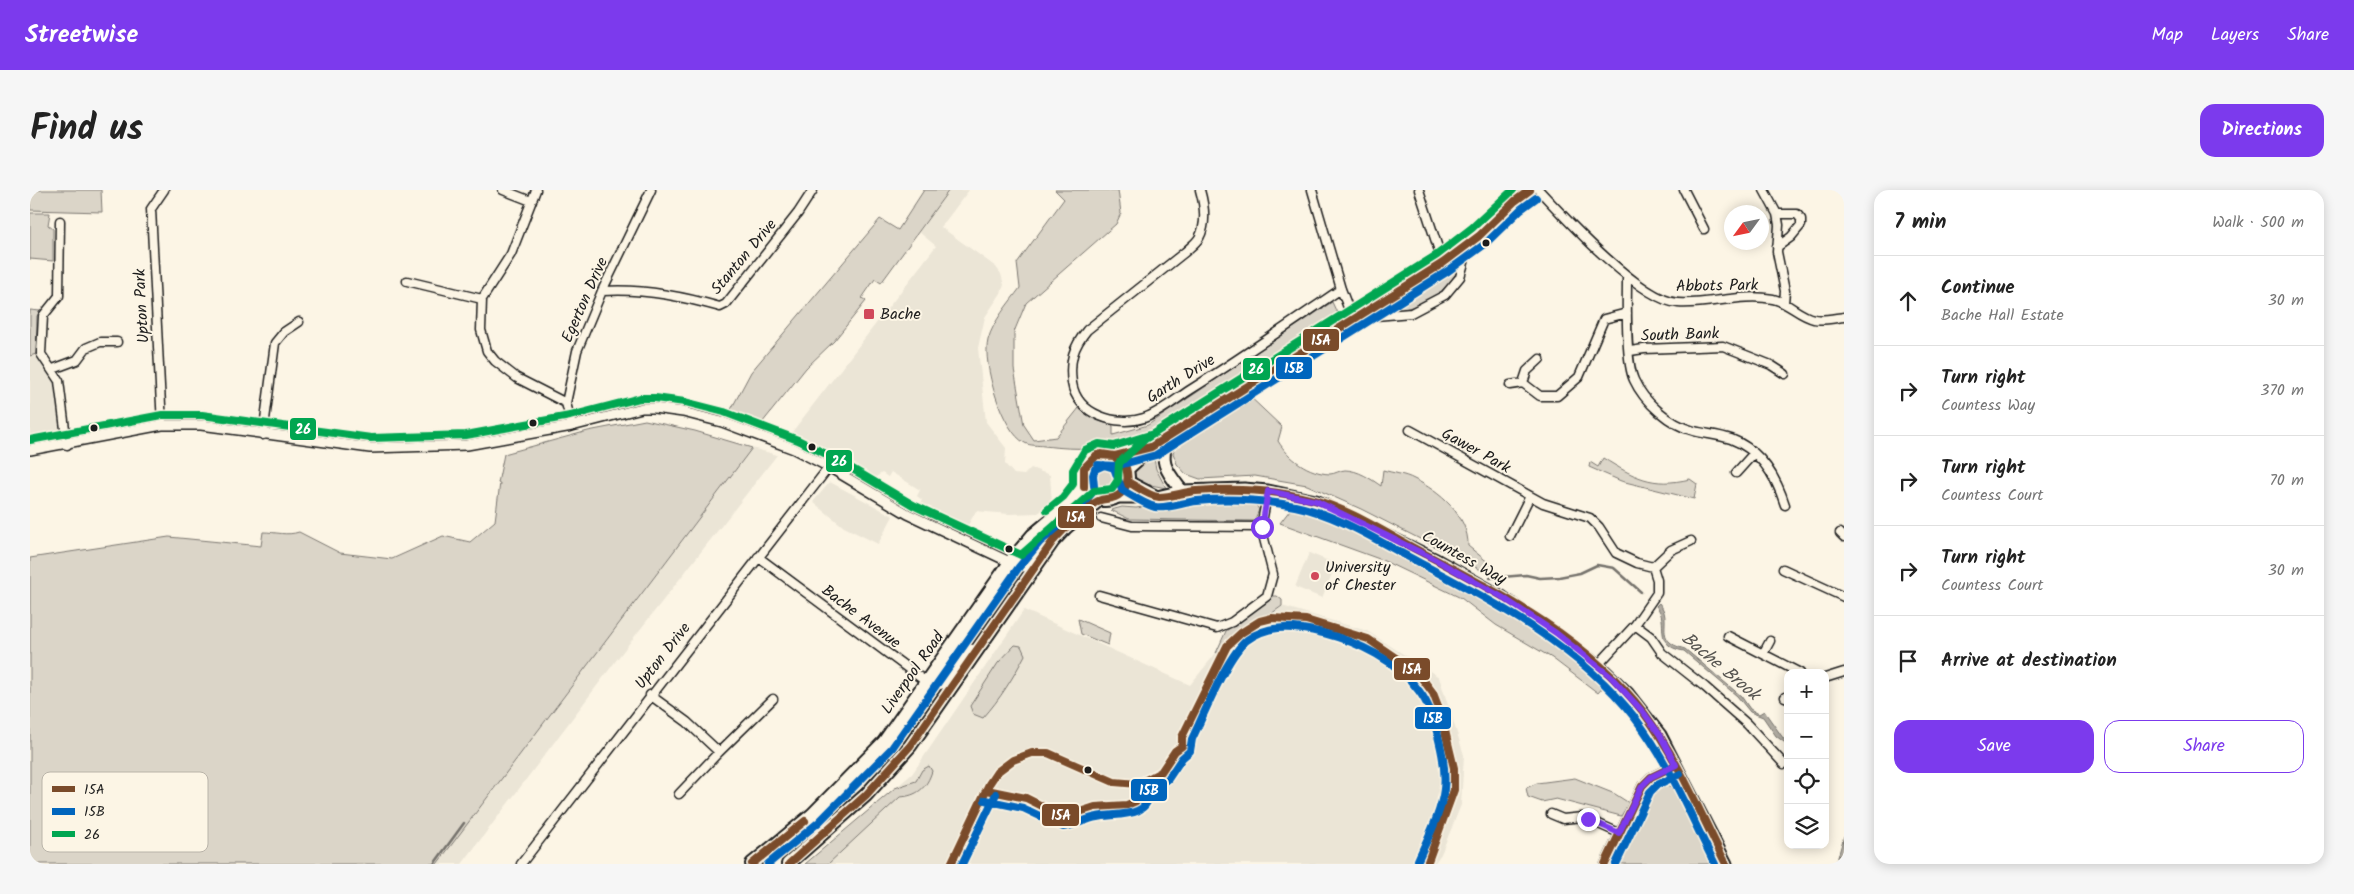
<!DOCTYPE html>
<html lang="en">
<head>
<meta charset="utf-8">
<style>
	body { margin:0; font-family:Kalam,sans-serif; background:#f6f6f6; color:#222 }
	.controls { position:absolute; right:15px; bottom:15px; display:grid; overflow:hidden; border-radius:10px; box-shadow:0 2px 12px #0003 }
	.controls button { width:45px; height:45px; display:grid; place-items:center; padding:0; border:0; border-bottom:1px solid #e0e0e0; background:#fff; color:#222; font:25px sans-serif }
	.compass { position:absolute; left:1694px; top:15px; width:45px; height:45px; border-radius:50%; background:#fff; box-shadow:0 2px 12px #0003; rotate:237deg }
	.stop { position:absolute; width:15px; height:15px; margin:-11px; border:4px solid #7c3aed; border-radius:50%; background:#fff }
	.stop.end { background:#7c3aed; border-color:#fff; box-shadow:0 1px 5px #0008 }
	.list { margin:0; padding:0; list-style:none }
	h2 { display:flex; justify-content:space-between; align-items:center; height:65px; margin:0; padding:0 20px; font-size:21px }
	h2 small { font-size:16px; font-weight:400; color:#767676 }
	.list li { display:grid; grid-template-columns:32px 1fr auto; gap:15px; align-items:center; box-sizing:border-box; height:90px; padding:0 20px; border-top:1px solid #e0e0e0 }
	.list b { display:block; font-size:19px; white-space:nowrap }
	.list p { margin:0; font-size:16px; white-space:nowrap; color:#767676 }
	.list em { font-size:16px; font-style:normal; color:#767676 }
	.actions { display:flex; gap:10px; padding:15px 20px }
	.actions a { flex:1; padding:11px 0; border:1px solid #7c3aed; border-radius:15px; text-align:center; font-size:18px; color:#7c3aed }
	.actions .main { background:#7c3aed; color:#fff }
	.icon { flex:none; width:28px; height:28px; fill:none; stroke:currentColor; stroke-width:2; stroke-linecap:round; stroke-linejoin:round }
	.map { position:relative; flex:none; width:1814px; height:674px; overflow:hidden; border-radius:15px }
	header { display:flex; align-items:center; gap:30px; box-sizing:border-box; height:70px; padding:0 25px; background:#7c3aed; color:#fff }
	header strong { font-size:24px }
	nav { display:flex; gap:28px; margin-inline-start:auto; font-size:18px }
	.intro { display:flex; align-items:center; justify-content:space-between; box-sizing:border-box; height:120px; padding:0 30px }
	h1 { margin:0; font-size:35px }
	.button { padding:12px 22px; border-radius:15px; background:#7c3aed; color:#fff; font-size:18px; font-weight:700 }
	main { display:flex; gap:30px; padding:0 30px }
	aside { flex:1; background:#fff; border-radius:15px; box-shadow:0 2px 12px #0003 }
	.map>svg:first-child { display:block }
</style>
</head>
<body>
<header>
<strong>Streetwise</strong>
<nav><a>Map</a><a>Layers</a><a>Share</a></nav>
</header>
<div class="intro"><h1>Find us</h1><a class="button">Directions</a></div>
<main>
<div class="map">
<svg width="1814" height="674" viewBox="0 0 1814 674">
	<rect width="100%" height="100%" fill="#fcf5e5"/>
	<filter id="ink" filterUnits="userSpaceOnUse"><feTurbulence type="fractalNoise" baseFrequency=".02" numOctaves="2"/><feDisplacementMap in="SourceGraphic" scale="10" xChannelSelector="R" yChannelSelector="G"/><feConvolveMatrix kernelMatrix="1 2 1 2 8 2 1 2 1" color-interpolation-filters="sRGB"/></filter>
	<g filter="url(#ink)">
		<path fill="#ebe5d6" d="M919 0H939L911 37 966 77 971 84 974 95 971 103 955 127 948 158 956 232 976 258 975 274 984 284 994 285 1001 278 1020 285 1022 314 1008 323 979 324 946 321 933 344 886 320 892 310 887 306 890 300 861 282 858 287 852 283 847 286 843 293 791 261 759 246 906 56 889 42Z
			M8 163 25 190 30 227 29 247 0 251V164Z
			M722 258 747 265 594 460 432 674H407Z
			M800 292 863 326 848 354 814 337 783 312Z
			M1279 363 1306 374 1292 408 1265 397Z
			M1252 416 1337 441 1409 487 1434 565 1431 615 1411 664 1404 674H775L882 584 994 420 1160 495 1186 463Z"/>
		<path fill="#dbd5c8" stroke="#7c7872" d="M0 0H71L72 22 0 20Z
			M894 0H919L851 93 845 89 832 108 836 111 804 151 776 178 732 233 697 227 721 182 850 29 868 40Z
			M1025 0H1088L1091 23 1086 34 996 113 984 142V179L994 235 1004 250 1026 247 1049 218 1065 229 1083 236V245L1118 235 1302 112 1308 125 1137 234 1134 244C1118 251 1106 253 1090 254 1081 254 1072 257 1063 258 1047 259 1030 258 1014 256 1008 255 1000 256 995 253 972 242 952 173 958 150 963 131 979 113 990 98L987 73 1034 9Z
			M0 23H20L18 35 23 39V71L0 69Z
			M1427 71 1430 74C1420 103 1389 119 1360 121L1356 116Z
			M0 120 10 121 7 126 6 164 0 166Z
			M1216 203 1252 237 1248 251C1259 269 1278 283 1300 284 1305 284 1310 280 1315 280 1328 280 1341 289 1351 296L1353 280C1363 283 1375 284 1384 289 1409 301 1439 326 1438 356L1465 378 1453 381 1331 319 1277 295 1225 286 1170 289 1156 284 1147 274 1143 263 1147 250 1183 224Z
			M615 230 665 241 722 258 407 674H0V368L139 347 231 356 233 342C246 342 257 346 269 342L310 363 362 369 413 346 440 352 465 331 470 293H468L474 264 558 241Z
			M1123 263 1126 279 1136 298 1111 293 1103 284 1105 279Z
			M1573 268C1604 287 1622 298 1660 289L1667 294 1664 309 1591 291 1559 277 1560 272 1568 277Z
			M1061 287a14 14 0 1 1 28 0a14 14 0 1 1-28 0Z
			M1173 308C1190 309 1221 302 1229 320L1224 331 1099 329 1081 320 1092 317 1106 318Z
			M1268 316 1364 358 1423 390 1509 443 1575 495 1568 503 1522 468 1466 435 1431 408 1352 370 1250 333 1260 320Z
			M1242 406H1247L1252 410V416L1186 463 1196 441Z
			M1048 429 1080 443 1078 455 1051 444Z
			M985 455 991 456 995 465C983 488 970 509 953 528L943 524 940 516 968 473Z
			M899 576 902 581C897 598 887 606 870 607L798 674H775L865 598 886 591 892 580Z
			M1545 588 1585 604 1599 613 1591 626 1526 609 1512 612 1498 607 1496 598 1507 593Z
			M1633 594 1642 597 1685 674H1586L1620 601 1623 598Z"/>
		<path fill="#b0aba1" stroke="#75726c" d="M1629 413C1645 431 1620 450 1655 459L1711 506 1720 519 1729 524 1734 521 1758 555 1746 546 1733 527 1720 522 1707 506 1654 461C1620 455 1641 432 1626 416Z
			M1814 646V662L1810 674H1806Z"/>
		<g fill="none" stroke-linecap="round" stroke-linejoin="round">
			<path stroke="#75726c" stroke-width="2.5" d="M1460 388 1496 385 1510 388 1529 387 1550 383 1567 375 1584 378 1611 402
				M404 674 434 633"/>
			<defs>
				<path id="minor" d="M473 0 501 11
					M506 0 481 64 452 109 451 140 457 161 465 171 487 188 536 213
					M1170 0C1174 14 1177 34 1169 48 1166 53 1159 58 1155 62L1057 140C1043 157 1039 171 1042 193 1047 225 1087 237 1114 228 1130 223 1146 209 1160 200 1211 168 1261 133 1311 99
					M1282 0 1311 99 1322 128 1381 123 1415 105 1430 87 1439 55
					M1389 0 1413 73
					M1509 0C1535 28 1611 111 1648 113 1680 115 1711 103 1743 109 1758 112 1769 126 1784 129 1792 131 1805 128 1814 127
					M1654 0 1674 39
					M1734 0 1747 24 1749 35 1747 62 1755 101 1754 113
					M1747 24H1767L1771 29V35L1761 47 1747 57
					M30 31 29 106 13 126 11 164 29 191 37 255
					M1597 87C1597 110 1595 171 1604 190 1614 212 1640 235 1664 241 1676 244 1689 245 1701 249 1730 260 1746 286 1755 315
					M377 91 452 109
					M572 101C611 98 652 106 690 117L696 114 768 23 783 0
					M1600 161 1614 159 1693 156 1741 175 1755 184
					M1510 169 1497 181 1493 193 1510 206H1527L1549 187 1574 129 1597 123
					M23 179 47 170 56 158 70 152H87
					M1480 195 1493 193
					M132 235 121 19 134 0
					M542 236 536 213 547 161 572 101 621 0
					M1380 240 1513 313 1560 328 1569 337 1586 363 1607 373 1623 377 1627 390V403L1605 435 1568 475
					M233 245 245 153 254 142 269 132
					M1706 283 1724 263
					M1071 328 1102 336 1231 337
					M1810 343 1814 347
					M1480 346 1500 306
					M728 367 903 497 914 494 942 459
					M1623 377 1641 360 1661 351
					M1753 379 1814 407
					M1069 405 1187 438 1202 432 1237 406 1243 384 1231 337 1238 301
					M1605 435 1621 447 1632 463 1675 497 1717 534 1754 574
					M1698 446 1770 483
					M1733 464 1740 451
					M1795 488 1814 482
					M620 505 657 532 689 562 743 509
					M1755 507 1758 508
					M649 604 689 562
					M1521 624 1533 629 1553 627 1589 643
					M491 674 799 277
					M1575 674 1612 596 1621 587 1646 575"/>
				<path id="tertiary" d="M0 260 132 235H171L340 258 437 255 542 236 612 218H624L653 222 692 232 764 259 799 277 878 324 986 375 993 377 1012 360"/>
				<path id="primary" d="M1138 247C1129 274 1136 280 1152 301
					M1098 292 1125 306
					M1088 307H1127L1152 301 1214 299 1238 301 1286 311 1406 370 1472 407 1568 475 1598 504 1630 545 1696 674"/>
				<path id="trunk" d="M1052 287a23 23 0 1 1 46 0a23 23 0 1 1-46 0Z
					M1085 266 1119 258
					M1097 279 1121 257 1413 73 1449 46 1485 11 1500 0
					M722 674 782 625 854 552 981 371 1003 345 1040 314 1054 297
					M758 674 836 605 880 556 1023 351 1036 337 1070 309"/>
			</defs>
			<use href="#minor" stroke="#1c1c1c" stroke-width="11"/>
			<use href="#tertiary" stroke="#1c1c1c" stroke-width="12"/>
			<use href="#primary" stroke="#1c1c1c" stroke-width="15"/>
			<use href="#trunk" stroke="#1c1c1c" stroke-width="16"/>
			<use href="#minor" stroke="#fcf5e5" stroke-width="8"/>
			<use href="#tertiary" stroke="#fcf5e5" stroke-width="9"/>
			<use href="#primary" stroke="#fcf5e5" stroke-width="11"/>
			<use href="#trunk" stroke="#fcf5e5" stroke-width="12"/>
			<defs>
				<path id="bus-1" d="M1065 266 1071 264 1085 266 1121 257 1413 73 1449 46 1485 11 1500 0
					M1098 292C1106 296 1120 307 1129 307 1141 307 1154 302 1166 301 1205 298 1246 300 1284 310 1320 319 1363 348 1397 365 1475 406 1560 451 1614 523 1648 569 1670 623 1696 674
					M957 600 996 608 1034 627 1065 617 1097 615 1106 611
					M722 674 775 631
					M759 674 836 605 880 556 1023 351C1036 337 1051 320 1068 311 1076 307 1083 311 1090 304 1098 297 1099 288 1096 278L1084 266 1067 265 1054 278V297
					M921 674 959 594 967 582 983 570 1002 563H1018L1084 592 1108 594 1131 582 1145 561 1152 556V547L1197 456 1211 443 1230 431 1242 428 1276 430 1338 449 1388 483 1403 503 1411 524 1424 578V600L1397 674
					M1575 674 1612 596 1621 587 1646 575"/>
				<path id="bus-2" d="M1068 275 1086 276 1126 265 1418 81 1455 54 1491 19 1506 8
					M1064 296 1063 285 1065 279 1074 275 1084 278 1092 300C1101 305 1115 315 1125 317 1138 319 1154 312 1167 311 1199 308 1233 310 1265 316 1309 325 1349 352 1388 372 1466 413 1550 457 1605 528 1639 572 1660 625 1685 674
					M955 610 993 618 1033 637C1045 636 1055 629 1067 627 1086 623 1121 629 1119 600L1138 589 1152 568 1160 561 1162 549C1175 523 1196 467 1217 450 1240 433 1267 437 1293 443 1328 452 1368 471 1389 501 1400 515 1405 533 1409 550 1413 566 1416 583 1414 599 1411 624 1398 647 1388 670
					M738 674 789 632 862 558 989 377 1010 352 1047 321 1062 303
					M932 674 966 604
					M1586 674 1620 602 1627 595 1650 584"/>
				<path id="bus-3" d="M0 250 132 225H172L341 248 436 245 540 226 610 208H625L655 212 694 222 768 250 804 268 883 315 991 365 1064 301 1082 299 1088 290 1089 273 1115 249 1407 65 1442 38 1483 0
					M1017 320 1033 307 1043 294V280L1055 260 1069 254 1084 256 1123 244"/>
			</defs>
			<use href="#bus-1" stroke="#fcf5e5" stroke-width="11"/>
			<use href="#bus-2" stroke="#fcf5e5" stroke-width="11"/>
			<use href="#bus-3" stroke="#fcf5e5" stroke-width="11"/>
			<use href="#bus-1" stroke="#7a4b2a" stroke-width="8"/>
			<use href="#bus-2" stroke="#0065bd" stroke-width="8"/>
			<use href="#bus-3" stroke="#00a651" stroke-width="8"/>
		</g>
	</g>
	<g fill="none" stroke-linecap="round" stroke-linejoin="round" filter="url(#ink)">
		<path stroke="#7c3aed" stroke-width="6" d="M1232 337 1238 301 1286 311 1406 370 1472 407 1526 443 1580 486 1614 523 1630 545 1646 575 1621 587 1612 596 1589 643 1558 629"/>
	</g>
	<g fill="#1c1c1c" stroke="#fcf5e5" stroke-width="2">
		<circle cx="1456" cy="53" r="4.5"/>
		<circle cx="503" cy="233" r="4.5"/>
		<circle cx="64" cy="238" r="4.5"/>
		<circle cx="782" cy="257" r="4.5"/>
		<circle cx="979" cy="359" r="4.5"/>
		<circle cx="1058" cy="580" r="4.5"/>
	</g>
	<g fill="#d1495b" stroke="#fcf5e5" stroke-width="2">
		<rect x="833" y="118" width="12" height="12" rx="2.5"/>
		<circle cx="1285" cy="386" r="5"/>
	</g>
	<g text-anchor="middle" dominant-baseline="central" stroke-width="4" stroke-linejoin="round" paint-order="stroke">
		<g font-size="16" fill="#1c1c1c" stroke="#fcf5e5">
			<text transform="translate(714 67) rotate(-50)">Stanton Drive</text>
			<text transform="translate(1687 96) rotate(-1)">Abbots Park</text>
			<text transform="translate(555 110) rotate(-66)">Egerton Drive</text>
			<text transform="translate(112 116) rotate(-93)">Upton Park</text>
			<text transform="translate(1650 145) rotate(-2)">South Bank</text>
			<text transform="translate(1151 189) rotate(-32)">Garth Drive</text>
			<text transform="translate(1446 261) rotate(29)">Gawer Park</text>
			<text transform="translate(1434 368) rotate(29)">Countess Way</text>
			<text transform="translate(831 427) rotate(37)">Bache Avenue</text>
			<text transform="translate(633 466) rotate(-52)">Upton Drive</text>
			<text transform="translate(883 483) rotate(-55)">Liverpool Road</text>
		</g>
		<g font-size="16" fill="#1c1c1c" stroke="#fcf5e5" text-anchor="start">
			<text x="850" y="124">Bache</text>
			<text x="1295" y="377">University<tspan x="1295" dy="18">of Chester</tspan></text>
		</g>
		<g font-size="18" font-style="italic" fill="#575551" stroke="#fcf5e5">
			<text transform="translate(1690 477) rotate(40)">Bache Brook</text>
		</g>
	</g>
	<rect x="12" y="582" width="166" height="80" rx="8" fill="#fcf5e5" stroke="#b9b4a9" stroke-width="1"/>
	<rect x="22" y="596" width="23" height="6" fill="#7a4b2a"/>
	<rect x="22" y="618" width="23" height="7" fill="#0065bd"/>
	<rect x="22" y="641" width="23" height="6" fill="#00a651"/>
	<g font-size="14" fill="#1c1c1c">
		<text x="54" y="604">15A</text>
		<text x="54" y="626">15B</text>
		<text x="54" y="649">26</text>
	</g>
	<g stroke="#fcf5e5" stroke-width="2">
		<rect x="1272" y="138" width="38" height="24" rx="5" fill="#7a4b2a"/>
		<rect x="1245" y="166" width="38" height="24" rx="5" fill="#0065bd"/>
		<rect x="1212" y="167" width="29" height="24" rx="5" fill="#00a651"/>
		<rect x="259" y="227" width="28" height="24" rx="5" fill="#00a651"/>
		<rect x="795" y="259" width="28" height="24" rx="5" fill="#00a651"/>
		<rect x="1027" y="315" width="38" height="24" rx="5" fill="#7a4b2a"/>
		<rect x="1363" y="467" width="38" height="24" rx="5" fill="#7a4b2a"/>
		<rect x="1384" y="516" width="38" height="24" rx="5" fill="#0065bd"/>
		<rect x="1100" y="588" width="38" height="24" rx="5" fill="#0065bd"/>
		<rect x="1011" y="613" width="39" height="24" rx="5" fill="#7a4b2a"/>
	</g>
	<g font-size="14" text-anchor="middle" font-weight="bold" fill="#fff">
		<text x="1291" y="155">15A</text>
		<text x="1264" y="183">15B</text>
		<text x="1226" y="184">26</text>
		<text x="273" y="244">26</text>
		<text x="809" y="276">26</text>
		<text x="1046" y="332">15A</text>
		<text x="1382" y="484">15A</text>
		<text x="1403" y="533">15B</text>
		<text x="1119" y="605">15B</text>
		<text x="1031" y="630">15A</text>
	</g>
</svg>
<div class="controls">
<button>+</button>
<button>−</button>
<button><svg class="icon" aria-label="locate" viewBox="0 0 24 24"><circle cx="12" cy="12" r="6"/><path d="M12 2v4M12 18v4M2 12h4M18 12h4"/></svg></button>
<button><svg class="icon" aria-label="layers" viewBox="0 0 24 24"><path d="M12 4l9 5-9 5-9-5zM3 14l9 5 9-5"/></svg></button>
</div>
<svg class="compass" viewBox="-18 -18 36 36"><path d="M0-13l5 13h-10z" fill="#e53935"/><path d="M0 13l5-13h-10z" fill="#767676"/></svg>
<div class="stop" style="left:1232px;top:337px"></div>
<div class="stop end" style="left:1558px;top:629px"></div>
</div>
<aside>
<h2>7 min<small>Walk · 500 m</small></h2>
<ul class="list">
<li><svg class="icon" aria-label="ahead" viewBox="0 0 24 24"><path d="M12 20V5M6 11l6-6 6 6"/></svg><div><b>Continue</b><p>Bache Hall Estate</p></div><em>30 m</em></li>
<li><svg class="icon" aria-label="right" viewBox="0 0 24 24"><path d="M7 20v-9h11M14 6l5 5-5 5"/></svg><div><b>Turn right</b><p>Countess Way</p></div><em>370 m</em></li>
<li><svg class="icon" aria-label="right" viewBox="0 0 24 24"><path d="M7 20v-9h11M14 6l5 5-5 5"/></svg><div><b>Turn right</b><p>Countess Court</p></div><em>70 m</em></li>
<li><svg class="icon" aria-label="right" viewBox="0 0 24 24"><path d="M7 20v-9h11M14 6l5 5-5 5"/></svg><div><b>Turn right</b><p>Countess Court</p></div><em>30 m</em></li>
<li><svg class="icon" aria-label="arrive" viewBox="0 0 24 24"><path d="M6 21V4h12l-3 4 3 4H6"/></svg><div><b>Arrive at destination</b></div></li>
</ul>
<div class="actions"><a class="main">Save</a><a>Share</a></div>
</aside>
</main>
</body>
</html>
